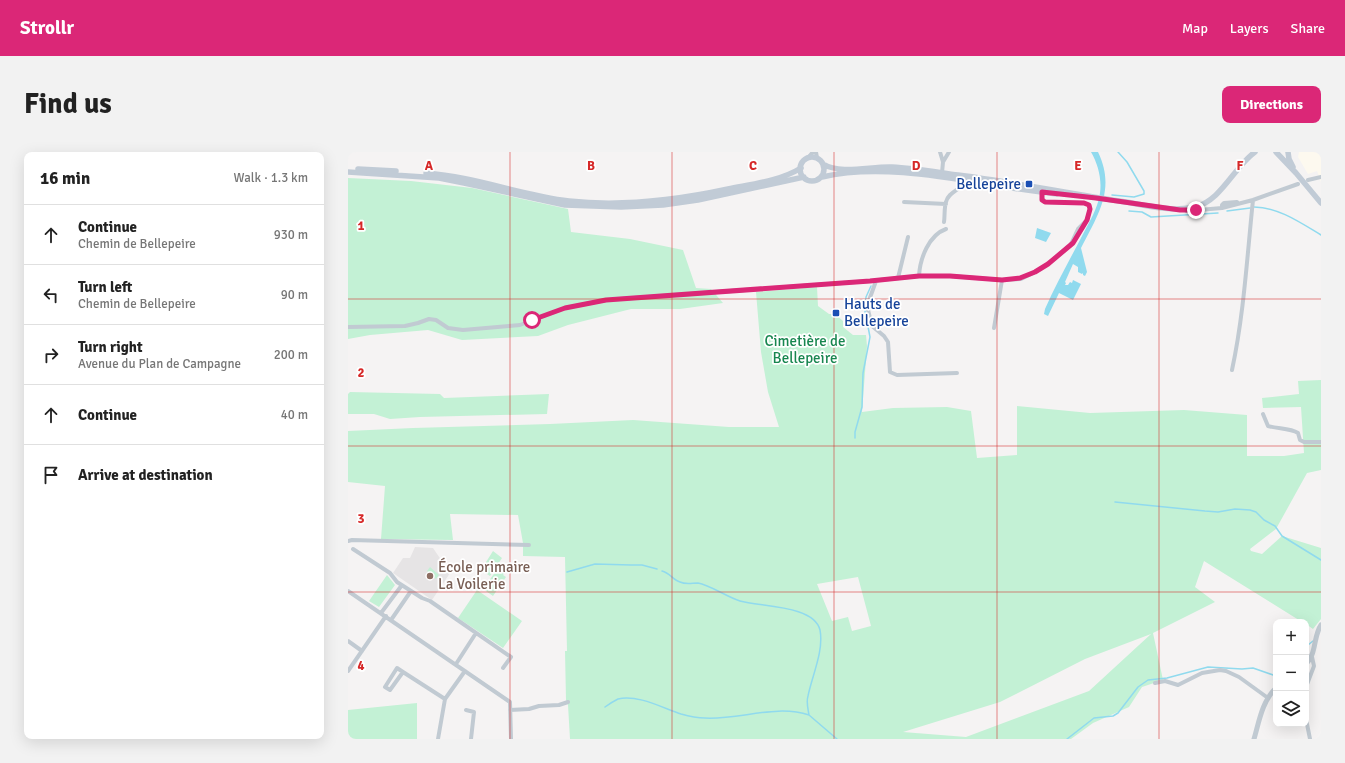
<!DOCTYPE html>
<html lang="en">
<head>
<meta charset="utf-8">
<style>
	body { margin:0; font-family:Signika,sans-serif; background:#f2f2f2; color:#222 }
	.controls { position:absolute; right:12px; bottom:12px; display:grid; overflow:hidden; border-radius:8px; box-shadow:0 4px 16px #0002 }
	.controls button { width:36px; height:36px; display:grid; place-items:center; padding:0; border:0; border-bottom:1px solid #e0e0e0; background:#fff; color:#222; font:20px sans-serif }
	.stop { position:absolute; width:12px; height:12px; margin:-9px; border:3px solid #db2777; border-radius:50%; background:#fff }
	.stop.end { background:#db2777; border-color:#fff; box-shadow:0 1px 4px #0008 }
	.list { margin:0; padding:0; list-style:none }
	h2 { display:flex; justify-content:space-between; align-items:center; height:52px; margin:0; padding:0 16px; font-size:17px }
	h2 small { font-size:13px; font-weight:400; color:#767676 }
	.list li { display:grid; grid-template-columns:26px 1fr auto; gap:12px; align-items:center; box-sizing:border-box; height:60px; padding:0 16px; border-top:1px solid #e0e0e0 }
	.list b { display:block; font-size:15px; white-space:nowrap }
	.list p { margin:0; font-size:13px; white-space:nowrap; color:#767676 }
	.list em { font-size:13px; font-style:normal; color:#767676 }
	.icon { flex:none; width:22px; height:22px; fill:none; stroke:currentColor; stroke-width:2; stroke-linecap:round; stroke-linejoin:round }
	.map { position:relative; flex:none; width:973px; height:587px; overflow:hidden; border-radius:8px }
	header { display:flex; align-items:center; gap:24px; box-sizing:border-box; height:56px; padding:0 20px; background:#db2777; color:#fff }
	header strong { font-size:19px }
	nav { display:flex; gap:22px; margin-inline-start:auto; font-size:14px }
	.intro { display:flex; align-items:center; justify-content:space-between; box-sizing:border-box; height:96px; padding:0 24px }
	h1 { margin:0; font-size:28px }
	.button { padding:10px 18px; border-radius:8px; background:#db2777; color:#fff; font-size:14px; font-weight:700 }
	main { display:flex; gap:24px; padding:0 24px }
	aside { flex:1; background:#fff; border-radius:8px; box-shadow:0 4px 16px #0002 }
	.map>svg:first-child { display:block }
</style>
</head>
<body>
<header>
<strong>Strollr</strong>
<nav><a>Map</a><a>Layers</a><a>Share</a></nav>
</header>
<div class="intro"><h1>Find us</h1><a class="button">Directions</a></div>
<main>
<aside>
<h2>16 min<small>Walk · 1.3 km</small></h2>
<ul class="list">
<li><svg class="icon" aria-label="ahead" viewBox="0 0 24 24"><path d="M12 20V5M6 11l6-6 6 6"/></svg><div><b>Continue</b><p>Chemin de Bellepeire</p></div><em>930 m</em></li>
<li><svg class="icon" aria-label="left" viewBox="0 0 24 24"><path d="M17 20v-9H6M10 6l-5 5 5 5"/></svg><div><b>Turn left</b><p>Chemin de Bellepeire</p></div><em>90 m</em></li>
<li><svg class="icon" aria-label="right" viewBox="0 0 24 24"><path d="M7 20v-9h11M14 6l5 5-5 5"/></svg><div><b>Turn right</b><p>Avenue du Plan de Campagne</p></div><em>200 m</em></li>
<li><svg class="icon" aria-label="ahead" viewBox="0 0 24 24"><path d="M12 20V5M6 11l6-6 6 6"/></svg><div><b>Continue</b></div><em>40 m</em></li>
<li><svg class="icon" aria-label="arrive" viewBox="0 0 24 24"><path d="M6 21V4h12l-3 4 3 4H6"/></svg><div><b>Arrive at destination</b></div></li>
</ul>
</aside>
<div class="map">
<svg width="973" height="587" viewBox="0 0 973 587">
	<rect width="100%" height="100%" fill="#f5f3f3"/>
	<path fill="#fdf9ef" d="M951 0H973V30L969 19 960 22 950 5Z"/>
	<path fill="#e6e4e5" d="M67 395 85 396 102 421 84 448 45 421 55 406H62Z"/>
	<path fill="#c3f1d5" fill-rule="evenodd" d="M0 26 63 29 124 36 220 57 223 80 282 87 335 98 348 136 363 137 375 151 332 157H283L220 173 190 184 114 188 80 178 22 183 0 187Z
		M469 135 470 154 481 162H487L495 169V175L505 183H518L519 194 514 260 545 256 599 255 623 259 629 306 669 303V254L742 261 836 258 899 263V304H936L956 301 953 255 915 256 914 246 951 242 950 229 973 228V318L959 321 928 377 902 397 903 399 914 402 934 384 973 396V467L965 477 958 472V470H954L856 409 847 435 867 450 805 481 815 528 794 535 781 555 745 571 723 587H222L220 553 218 548 217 499H219L217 405 175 404V391L170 363 102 362 105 388 33 387 37 334 0 330V279L65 276 202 272 285 268 381 275H431L420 240 413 200 408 140ZM510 425 523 474 504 479 500 465 484 469 469 432ZM803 482 741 539 618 585 555 580 652 550 737 507Z
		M2 240 92 242 96 246 201 242 199 262 72 265 42 267 26 262H0V242Z
		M145 399 154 406 142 424 133 418Z
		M153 412 160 416 155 423 158 425 145 444 135 437Z
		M82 415 91 423 88 427 79 419Z
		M39 423 47 433 31 455 21 449Z
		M129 438 174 469 155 496 110 466Z
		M69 551V587H0V558Z"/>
	<path fill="#90daee" d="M743 0H750C768 37 750 63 733 96L739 120 737 124 735 123V121L734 122 732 121 733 120 732 121 730 120V115L725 112 717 130 718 131 717 133H720L722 130 724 131 725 128 733 132 725 148 711 141 700 164 696 162 697 157C708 132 721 109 733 86 740 72 750 57 752 41 754 27 750 12 743 0Z
		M689 76 703 81 698 90 687 86Z"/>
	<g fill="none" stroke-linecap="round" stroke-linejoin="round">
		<path stroke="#90daee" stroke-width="1.5" d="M764 43 786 45 796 42V39L779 10 770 0
			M906 55C930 55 953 71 973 83
			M781 59 794 60 803 65 870 61
			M879 59 902 56
			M507 286V280L514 255 515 221 522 185 517 159 518 145 523 134
			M767 350 857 359 870 360 887 357 902 358 908 360 916 368 927 374 934 384 973 408
			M314 419C322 421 325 428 332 430 338 433 344 431 350 431 362 433 379 445 392 449 412 455 466 453 472 478 476 499 464 524 460 544 458 550 460 557 461 563L489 587
			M219 420 247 412 283 413H294L309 417
			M958 500 960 493 965 489
			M257 555C261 552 266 549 270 547 289 542 315 556 333 562 340 564 349 566 357 566 391 568 428 552 461 563
			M719 587 746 566 765 564 770 561 790 535 800 528 819 526 860 515 894 517 905 516 928 524"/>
		<path stroke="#c1cad2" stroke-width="4" d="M468 0 469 6
			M592 0 595 10
			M459 7 465 0
			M594 21 595 10 601 0
			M960 28 973 25
			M556 50 598 52
			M874 56V53L876 51 889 50
			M839 59 874 56 905 48 950 32
			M596 70C597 64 596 56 598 50 600 40 613 38 618 29
			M723 92 730 77 737 70
			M571 124C572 106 581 83 598 77
			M550 126 560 85
			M528 129 519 154 524 174 536 184 540 190 542 220 549 223 609 221
			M0 175 57 174 70 171 81 167 88 168 100 176 115 178 161 174 172 173 217 156 258 148 522 129 571 124H602L654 128 673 127 687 120 700 112 725 91 739 68 742 57 741 53 736 51 697 50 694 46V39
			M646 176 654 128
			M884 218C896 162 899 105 905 48
			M915 262 920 274C930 277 942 276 950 281L952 288 956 290H973
			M0 389 4 388 181 393
			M5 397 42 421 49 430 74 446 82 449 163 505 155 516
			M0 439 162 550 163 587
			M33 461 54 433
			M43 468 63 439
			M0 489 14 499
			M108 512 128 481
			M0 519 38 464
			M55 520 42 538 37 535 49 516 55 520 97 547
			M807 531 817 529 830 533 854 521 872 518 878 519 891 525 920 546
			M958 535 966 514 964 505
			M118 558 126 560 123 587
			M162 558 181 557 191 554 211 553 220 550
			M958 567 962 587
			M90 587 97 547 117 519"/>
		<path stroke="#c1cad2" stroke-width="5" d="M958 512C969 501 965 485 973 473
			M906 587C911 570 914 549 928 536"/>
		<path stroke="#c1cbd6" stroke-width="5.5" d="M928 0 948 21 973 51
			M940 0 941 7 945 15
			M452 17a12 12 0 1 1 24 0a12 12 0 1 1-24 0Z
			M475 12C493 23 523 14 544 15 566 16 588 20 610 23 666 30 722 42 778 50 800 54 825 60 847 55 873 49 886 15 907 0
			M10 17 48 19
			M0 20 91 26 116 31 217 53 273 55 315 53 350 48 456 25
			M78 21C127 25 173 43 221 49 274 55 329 48 380 37 404 32 432 29 453 16
			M474 25C546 8 636 35 709 42"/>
	</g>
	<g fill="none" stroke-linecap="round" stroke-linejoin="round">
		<path stroke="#db2777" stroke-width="5" d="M184 168 217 156 258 148 522 129 571 124H602L654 128 672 126 687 120 700 112 725 91 739 68 742 57 741 53 736 51 697 50 694 48V40L748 46 832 58H848"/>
	</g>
	<path fill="none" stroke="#d62828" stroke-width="1" stroke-opacity="0.55" d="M162 0V587M324 0V587M486 0V587M649 0V587M811 0V587M0 147H973M0 294H973M0 440H973"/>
	<g fill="#1a4fb4" stroke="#fff" stroke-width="1.5">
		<rect x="677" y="28" width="8" height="8" rx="2"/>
		<rect x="484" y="157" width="8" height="8" rx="2"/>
	</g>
	<circle fill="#8d6e63" stroke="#fff" stroke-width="1.5" cx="82" cy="424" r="4"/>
	<g text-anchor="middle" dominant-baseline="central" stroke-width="3.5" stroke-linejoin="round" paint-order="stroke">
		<g font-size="15" fill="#164399" stroke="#fff" text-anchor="end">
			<text x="673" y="32">Bellepeire</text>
			<text x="496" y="152" text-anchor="start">Hauts de<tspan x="496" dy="17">Bellepeire</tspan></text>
		</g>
		<g font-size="15" fill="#17864f" stroke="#fff">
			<text x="457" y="189">Cimetière de<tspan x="457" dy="17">Bellepeire</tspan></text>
		</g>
		<g font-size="15" fill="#785e54" stroke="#fff" text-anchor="start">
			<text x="90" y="415">École primaire<tspan x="90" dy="17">La Voilerie</tspan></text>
		</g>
	</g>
	<g font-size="13" text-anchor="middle" font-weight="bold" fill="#d62828" stroke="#fff" stroke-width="3.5" stroke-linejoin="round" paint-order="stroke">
		<text x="81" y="18">A</text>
		<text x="243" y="18">B</text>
		<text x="405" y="18">C</text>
		<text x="568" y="18">D</text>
		<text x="730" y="18">E</text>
		<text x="892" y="18">F</text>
		<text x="13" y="78">1</text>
		<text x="13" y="225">2</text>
		<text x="13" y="371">3</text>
		<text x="13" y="518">4</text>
	</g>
</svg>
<div class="controls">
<button>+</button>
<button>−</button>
<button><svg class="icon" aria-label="layers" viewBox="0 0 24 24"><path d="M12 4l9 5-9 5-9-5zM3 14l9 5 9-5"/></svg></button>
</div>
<div class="stop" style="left:184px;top:168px"></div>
<div class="stop end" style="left:848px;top:58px"></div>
</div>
</main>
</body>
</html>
